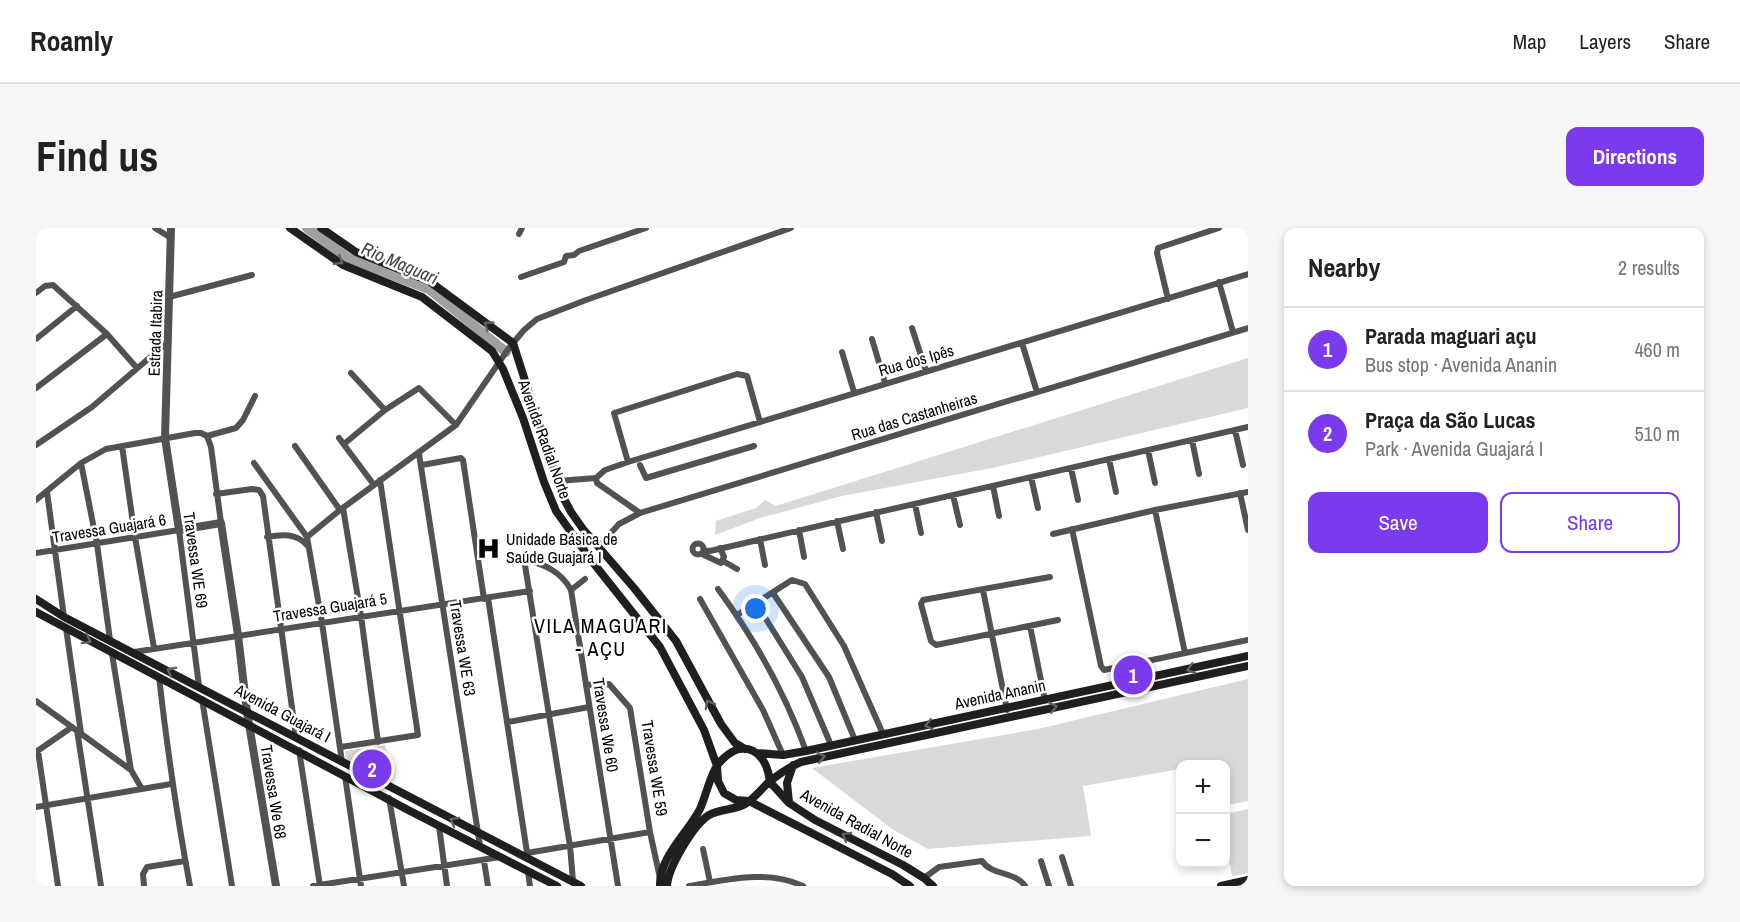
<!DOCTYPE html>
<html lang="en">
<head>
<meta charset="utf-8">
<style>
	body { margin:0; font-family:"Archivo Narrow",sans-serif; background:#f6f6f6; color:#222 }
	.controls { position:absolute; right:18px; bottom:18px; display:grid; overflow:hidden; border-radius:12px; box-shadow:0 3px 9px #0003 }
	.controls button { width:54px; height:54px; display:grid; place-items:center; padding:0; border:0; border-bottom:2px solid #e0e0e0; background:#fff; color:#222; font:30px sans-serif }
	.you { position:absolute; left:720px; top:381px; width:21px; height:21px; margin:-15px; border:4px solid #fff; border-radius:50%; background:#1a73e8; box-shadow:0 0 0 9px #1a73e833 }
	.badge { display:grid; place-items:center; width:39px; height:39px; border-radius:50%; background:#7c3aed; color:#fff; font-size:20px; font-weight:700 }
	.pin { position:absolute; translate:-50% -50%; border:3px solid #fff; box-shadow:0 2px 6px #0006 }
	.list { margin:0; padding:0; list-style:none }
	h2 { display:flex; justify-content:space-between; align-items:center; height:78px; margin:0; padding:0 24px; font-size:26px }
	h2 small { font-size:20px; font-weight:400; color:#767676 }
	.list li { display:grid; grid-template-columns:39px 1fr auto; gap:18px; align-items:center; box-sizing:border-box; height:84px; padding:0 24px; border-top:2px solid #e0e0e0 }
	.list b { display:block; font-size:22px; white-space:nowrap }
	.list p { margin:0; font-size:20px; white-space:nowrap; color:#767676 }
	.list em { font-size:20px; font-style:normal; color:#767676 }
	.actions { display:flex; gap:12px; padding:18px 24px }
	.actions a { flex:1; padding:14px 0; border:2px solid #7c3aed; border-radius:12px; text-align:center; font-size:21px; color:#7c3aed }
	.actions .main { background:#7c3aed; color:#fff }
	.map { position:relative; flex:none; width:1212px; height:658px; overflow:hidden; border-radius:12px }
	header { display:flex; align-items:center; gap:36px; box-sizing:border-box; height:84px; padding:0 30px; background:#fff; border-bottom:2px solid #e0e0e0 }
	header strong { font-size:28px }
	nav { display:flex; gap:33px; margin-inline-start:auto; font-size:21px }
	.intro { display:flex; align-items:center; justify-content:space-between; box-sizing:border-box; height:144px; padding:0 36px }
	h1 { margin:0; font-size:42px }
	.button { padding:15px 27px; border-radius:12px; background:#7c3aed; color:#fff; font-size:21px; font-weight:700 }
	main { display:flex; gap:36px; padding:0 36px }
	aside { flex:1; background:#fff; border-radius:12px; box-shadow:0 3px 9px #0003 }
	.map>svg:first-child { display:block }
</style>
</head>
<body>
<header>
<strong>Roamly</strong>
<nav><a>Map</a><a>Layers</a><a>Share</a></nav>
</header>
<div class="intro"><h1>Find us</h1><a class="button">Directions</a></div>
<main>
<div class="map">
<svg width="1212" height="658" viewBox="0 0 1212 658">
	<rect width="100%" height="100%" fill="#fff"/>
	<path fill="#d9d9d9" d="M1212 130V180L956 240 806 268 724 290 679 307 680 293 720 280 729 272 740 278Z
		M1212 451V573L1192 577 1190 565V536L1182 535 1144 536V541L1047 558 1055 608 892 621 856 601 776 540 1002 501Z
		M349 517 351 530 341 549 310 533 309 523Z
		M1212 581V645L1196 648 1190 616V586Z"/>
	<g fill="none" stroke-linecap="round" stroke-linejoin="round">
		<path stroke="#a0a0a0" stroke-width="10" d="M271 0 312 30 393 61 470 124"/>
		<path stroke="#525252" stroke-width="6" d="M119 0 135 10
			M483 6 486 0
			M485 49 528 34 530 28 538 27 543 23 610 0
			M1183 54 1197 104
			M0 65 9 58 17 57 71 106 100 139
			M133 69 216 47
			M1132 71 1121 25 1122 20 1183 0
			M876 100 890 143
			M0 111 41 78
			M836 111 849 155
			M986 115 1001 164
			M806 124 818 164
			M315 145 349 182
			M0 160 71 106
			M1199 202 1207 237
			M171 208 175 219 185 295
			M303 210 338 257
			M1156 212 1163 246
			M308 216 349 182 383 160 420 197
			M0 217 56 179 132 114
			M86 218 99 309 118 420
			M259 218 304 282
			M1112 222 1119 255
			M383 226 444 618
			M1073 231 1080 264
			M592 234 578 185 701 146 711 148 724 194
			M45 235 61 316 74 412
			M218 235 271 309 286 395 306 534
			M386 237 425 230 427 232 448 371
			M604 237 610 250 718 218
			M1035 240 1042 272
			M995 249 1002 280
			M560 250 569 242 592 234 1212 46
			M560 250 561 255 604 285
			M522 253 560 250
			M957 258 963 288
			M11 264 28 389
			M1204 265 1212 302
			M180 266 216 261 223 262 227 268 260 509
			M917 267 924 297
			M0 272 45 235 70 221 159 205H165L171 208 200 200 207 192 219 168
			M879 276 885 305
			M307 280 325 388 342 514
			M1119 282 1149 425
			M840 284 846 313
			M801 293 807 321
			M1036 301 1065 438 1068 442 1212 412
			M763 302 768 329
			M1017 306 1119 282 1212 264
			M231 309C246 306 261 305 272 318
			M271 309 304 282 420 197 473 120 488 102 501 91 550 72 755 0
			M724 311 729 337
			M656.5 321a5.5 5.5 0 1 1 11 0a5.5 5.5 0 1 1-11 0Z
			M562 319 583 296 604 285 1212 100
			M668 322 674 323 1212 199
			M0 325 143 302 163 458
			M666 326 685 335 688 329 684 320
			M687 333 701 341
			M1014 349 887 372 885 376 895 413 900 417 1022 392
			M682 361C718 410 749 465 770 523
			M535 362 549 351
			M947 362 971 482
			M737 365 793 449 819 512
			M452 370 492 631
			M664 371 727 482 747 527
			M720 375 766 449 795 517
			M701 387 756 352 769 356 808 418 847 506
			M994 398 1009 472
			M30 400 45 505
			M98 424 494 363
			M76 426 95 542
			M123 449C131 519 141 589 154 658
			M550 457 573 456 594 480 614 604 624 650
			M166 471 196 658
			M0 473 95 542 106 561
			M472 494 553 479
			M41 502 65 658
			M305 519 382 507 344 252
			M263 522 284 658
			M2 523 22 658
			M0 524 36 499
			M309 548 325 658
			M353 570 368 658
			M0 579 135 556
			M403 598 411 658
			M667 621 674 654
			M491 625 614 604
			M1026 629 1035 658
			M448 633 452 658
			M1005 633 1013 658
			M492 644 494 658
			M888 650 903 639 946 633C956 648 979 643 989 658
			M537 653 534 618 488 331C507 336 525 343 535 362L582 658
			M108 658 107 646 111 639 149 633
			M277 658 464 629
			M653 658C690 652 731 641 767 658"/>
		<path stroke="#525252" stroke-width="8" d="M135 0 129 210 143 302 185 295 202 407 211 484 240 658"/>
		<path stroke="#1f1f1f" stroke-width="8" d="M254 0 307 37 386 69 456 123 467 141 487 190 508 254 520 283 555 332 624 419 668 502 681 538 682 553 688 565 700 572 713 573 856 646 874 658
			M285 0 320 24 393 53 477 115 516 237 527 269 535 284 547 301 598 360 640 413 685 496 699 515 709 521
			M0 371 28 389 545 658
			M0 384 374 583 521 658
			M721 525 747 527 770 523 1212 428
			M734 554 753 575 779 592 867 637 888 650 897 658
			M753 574 751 555 757 537
			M624 658C623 629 651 606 664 581 670 568 675 543 684 534 707 508 731 523 734 554
			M631 658C632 640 657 597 673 587 684 581 699 582 709 576 718 571 725 561 733 554 743 546 753 539 765 534L1212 438
			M1185 658 1212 652"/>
	</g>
	<defs><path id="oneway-chevron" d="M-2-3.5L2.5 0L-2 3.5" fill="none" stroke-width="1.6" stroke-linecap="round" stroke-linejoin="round" transform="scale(1.5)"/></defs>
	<g stroke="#626262">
		<use href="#oneway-chevron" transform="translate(303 33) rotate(32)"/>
		<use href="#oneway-chevron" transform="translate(452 97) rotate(-144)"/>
		<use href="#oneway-chevron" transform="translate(51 412) rotate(29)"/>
		<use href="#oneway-chevron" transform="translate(1155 441) rotate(163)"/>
		<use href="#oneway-chevron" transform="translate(135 443) rotate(-152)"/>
		<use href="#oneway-chevron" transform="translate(673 476) rotate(-119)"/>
		<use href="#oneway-chevron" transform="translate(1017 479) rotate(-12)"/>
		<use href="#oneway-chevron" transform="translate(893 497) rotate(168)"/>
		<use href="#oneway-chevron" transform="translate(785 529) rotate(-12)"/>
		<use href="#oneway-chevron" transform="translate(418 593) rotate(-151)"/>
		<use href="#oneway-chevron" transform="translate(810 608) rotate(-151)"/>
	</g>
	<defs>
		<symbol id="hospital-bare" viewBox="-9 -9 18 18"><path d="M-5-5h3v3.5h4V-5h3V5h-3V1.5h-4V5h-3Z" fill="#000" stroke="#fff" stroke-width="2.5" paint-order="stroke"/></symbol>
	</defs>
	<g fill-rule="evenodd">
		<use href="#hospital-bare" x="436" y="304" width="33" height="33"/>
	</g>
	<g text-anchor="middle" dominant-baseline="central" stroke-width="5" stroke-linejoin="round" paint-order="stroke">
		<g font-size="16" fill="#000" stroke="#fff">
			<text transform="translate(119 105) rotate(-88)">Estrada Itabira</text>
			<text transform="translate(880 132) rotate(-16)">Rua dos Ipês</text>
			<text transform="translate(878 188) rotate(-17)">Rua das Castanheiras</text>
			<text transform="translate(509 211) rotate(70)">Avenida Radial Norte</text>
			<text transform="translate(73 300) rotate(-9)">Travessa Guajará 6</text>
			<text transform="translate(160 332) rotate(82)">Travessa WE 69</text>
			<text transform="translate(294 379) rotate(-9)">Travessa Guajará 5</text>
			<text transform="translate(427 420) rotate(81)">Travessa WE 63</text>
			<text transform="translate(964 466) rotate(-12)">Avenida Ananin</text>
			<text transform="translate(247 485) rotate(28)">Avenida Guajará I</text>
			<text transform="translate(570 497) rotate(81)">Travessa We 60</text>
			<text transform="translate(619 540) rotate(81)">Travessa WE 59</text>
			<text transform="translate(238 564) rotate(81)">Travessa We 68</text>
			<text transform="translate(821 595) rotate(29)">Avenida Radial Norte</text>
		</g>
		<g font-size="16" fill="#000" stroke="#fff" text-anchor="start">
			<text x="470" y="311">Unidade Básica de<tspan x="470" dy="18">Saúde Guajará I</tspan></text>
		</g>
		<g font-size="18" font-style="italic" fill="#414141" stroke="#fff">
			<text transform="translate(364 35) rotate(23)">Rio Maguari</text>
		</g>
		<g font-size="20" letter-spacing="1.5" fill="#000" stroke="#fff">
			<text x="565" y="397">VILA MAGUARI<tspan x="565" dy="23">- AÇU</tspan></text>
		</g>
	</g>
</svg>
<div class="controls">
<button>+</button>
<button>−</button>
</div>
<div class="you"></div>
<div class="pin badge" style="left:1097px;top:447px">1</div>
<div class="pin badge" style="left:336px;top:541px">2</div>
</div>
<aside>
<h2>Nearby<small>2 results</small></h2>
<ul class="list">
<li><span class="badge">1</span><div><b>Parada maguari açu</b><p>Bus stop · Avenida Ananin</p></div><em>460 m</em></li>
<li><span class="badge">2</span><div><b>Praça da São Lucas</b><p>Park · Avenida Guajará I</p></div><em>510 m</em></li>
</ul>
<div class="actions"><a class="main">Save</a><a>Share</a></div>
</aside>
</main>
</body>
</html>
